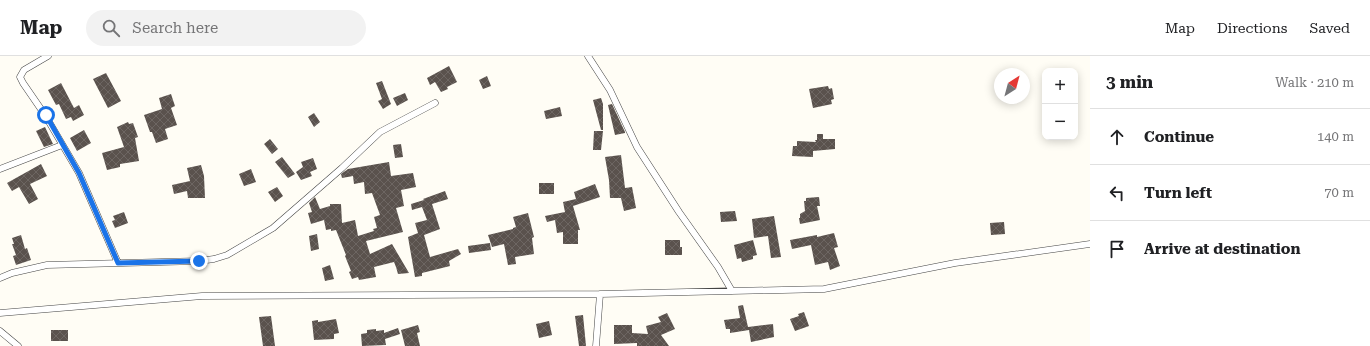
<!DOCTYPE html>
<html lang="en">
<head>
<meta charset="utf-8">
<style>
	body { margin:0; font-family:"Roboto Serif",serif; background:#f2f2f2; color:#202124 }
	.controls { position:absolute; right:12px; top:12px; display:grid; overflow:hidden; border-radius:8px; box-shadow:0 2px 10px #0003 }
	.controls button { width:36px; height:36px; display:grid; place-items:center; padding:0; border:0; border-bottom:1px solid #e0e0e0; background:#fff; color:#202124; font:20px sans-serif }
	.compass { position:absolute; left:994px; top:12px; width:36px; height:36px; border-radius:50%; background:#fff; box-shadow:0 2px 10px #0003; rotate:36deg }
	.stop { position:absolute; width:12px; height:12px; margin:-9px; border:3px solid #1a73e8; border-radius:50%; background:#fff }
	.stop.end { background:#1a73e8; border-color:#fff; box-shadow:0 1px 4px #0008 }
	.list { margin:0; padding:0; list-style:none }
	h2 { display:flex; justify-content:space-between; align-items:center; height:52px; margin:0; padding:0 16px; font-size:17px }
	h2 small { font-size:13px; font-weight:400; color:#757577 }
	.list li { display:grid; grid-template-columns:26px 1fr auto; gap:12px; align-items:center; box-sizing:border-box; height:56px; padding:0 16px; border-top:1px solid #e0e0e0 }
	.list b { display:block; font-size:15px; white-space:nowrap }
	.list em { font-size:13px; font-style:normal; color:#757577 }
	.icon { flex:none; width:22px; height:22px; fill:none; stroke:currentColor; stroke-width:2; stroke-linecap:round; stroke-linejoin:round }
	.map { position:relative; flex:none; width:1090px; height:290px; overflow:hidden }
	header { display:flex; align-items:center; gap:24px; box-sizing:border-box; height:56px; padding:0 20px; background:#fff; border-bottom:1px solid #e0e0e0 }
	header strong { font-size:19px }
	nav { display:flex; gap:22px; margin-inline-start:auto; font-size:14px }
	.search { width:280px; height:36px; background:#f2f2f2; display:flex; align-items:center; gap:10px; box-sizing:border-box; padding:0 14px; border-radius:22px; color:#757577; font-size:15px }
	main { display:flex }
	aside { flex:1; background:#fff }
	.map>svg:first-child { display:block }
</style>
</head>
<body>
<header>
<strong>Map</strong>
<div class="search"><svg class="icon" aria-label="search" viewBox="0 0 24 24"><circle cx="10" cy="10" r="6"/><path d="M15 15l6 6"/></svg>Search here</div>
<nav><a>Map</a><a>Directions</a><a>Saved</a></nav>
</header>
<main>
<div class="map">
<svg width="1090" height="290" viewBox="0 0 1090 290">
	<defs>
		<pattern id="building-cross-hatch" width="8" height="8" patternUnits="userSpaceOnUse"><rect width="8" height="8" fill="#5a524d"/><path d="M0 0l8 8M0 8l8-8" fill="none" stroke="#6d6662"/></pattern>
	</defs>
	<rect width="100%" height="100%" fill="#fffdf5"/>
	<path fill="url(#building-cross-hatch)" d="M449 10 457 26 447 31 448 33 441 36 435 26 430 29 427 22Z
		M106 17 121 45 108 52 93 23Z
		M487 20 491 30 483 33 479 24Z
		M382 25 391 48 383 53 378 45 382 43 376 27Z
		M61 27 74 52 79 49 84 59 73 65 71 61 66 63 59 48 56 49 48 34Z
		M828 30 829 33 832 32 834 43 831 44 832 48 813 52 809 33Z
		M405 37 408 44 397 50 393 42Z
		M171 38 175 50 171 52 177 69 165 73 168 83 156 87 152 76H150L144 59 162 53 159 42Z
		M601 42 603 48V74H601L593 44Z
		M612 48 625 76V77L615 79 608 49Z
		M560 51 562 60 546 63 544 55Z
		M314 57 320 66 314 71 308 61Z
		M128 66 129 68 133 67 138 81 135 82 139 105 120 108V111L107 114 102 97 124 91 117 71Z
		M45 71 53 88 44 91 36 75Z
		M84 74 91 87 77 95 70 82Z
		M594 75H603L601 94H593Z
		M817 78H823V83H835V93L813 95V101L792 100 793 90H797V85L816 86 815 84H817Z
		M270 83 278 93 272 98 264 88Z
		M401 88 403 101 395 102 393 89Z
		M621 99 625 132 632 131 636 152 624 155 621 142H610L609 124 605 101Z
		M282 101 295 118 288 122 275 106Z
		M313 102 317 113 310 116 312 120 301 124 296 116 303 111 301 106Z
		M389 106 391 120 413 117 416 131 401 134 404 150 396 152 403 176 366 185 370 198 392 188 409 217 398 218 396 211 394 206 374 211 376 221 359 224 358 221 352 223 349 216 351 215 345 200 346 199 336 174 331 175V173L326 174 324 164 311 168 308 157 312 156 309 147 315 141 320 153 330 150V148H341L342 167 355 164 358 180 374 175 373 173 377 172 374 161 380 159 372 137 365 138 364 126 354 128 353 120 342 122 341 118 348 113Z
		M41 108 47 120 30 128 38 143 29 148 19 131 12 135 7 127Z
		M201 109 204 120 205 142H188L187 135 174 138 172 129 190 125 187 112Z
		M251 113 256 126 244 130 239 118Z
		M539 127H554V138H539Z
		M595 128 600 141 573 150 580 174H578V188H563V176L557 177 555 164 547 166 545 160 565 156 563 146 576 143 574 136Z
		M277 131 283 140 275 146 268 136Z
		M445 135 448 143 432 148 440 173 424 179 430 201 458 193 461 198 449 205 450 210 422 217V220L415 221 408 181 418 177 415 167 427 164 422 151 412 154 411 148 424 144 423 143Z
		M819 141 820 150H817L820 164 800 168 799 162H800V158L805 155 804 145H806V142Z
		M735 155 737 165 721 166 720 156Z
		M124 156 128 167 115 172 112 165 115 164 113 160Z
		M528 157 534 181 532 182 534 198 515 201 516 208 508 209 504 188 492 191 488 179 513 173V172L516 171 513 161Z
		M774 160 781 201 771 202 768 180 754 182 752 163Z
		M1004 166 1005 178 991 179 990 167Z
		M834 177 838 191 834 192 840 210 830 214 828 206 815 209 811 189 792 193 790 184 817 179V181Z
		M317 178 319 193 311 195 309 180Z
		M21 179 25 193 27 192 31 204 16 209 13 200 16 199 12 188H14L12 182Z
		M665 184H680V191H682V199H665Z
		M753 184 757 199 753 200V203L742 206 741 202 737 203 734 189Z
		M490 187 491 194 469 197 468 190Z
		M330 209 334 223 325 225 322 212Z
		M743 249 748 271 773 268 774 281 751 286 749 274 730 277V273H726L724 264 740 262 738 250Z
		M804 256 809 270 795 275 790 263 799 260 798 258Z
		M667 257 675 273 661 279 669 290H637V287L614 288V269H632V277L648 278 646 270 661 266 658 261Z
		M583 259 586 290H579L575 260Z
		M271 260 275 290H263L259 261Z
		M336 263 339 277 334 278V283L314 284 312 265 318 264V266Z
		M549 265 552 279 539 282 536 268Z
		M418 269 420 276 417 277 420 290H405L401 274Z
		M398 272 400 278 385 283 386 289 362 290 361 278 367 277V274L376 273V275L384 274V277Z
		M51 274H68V285H51Z"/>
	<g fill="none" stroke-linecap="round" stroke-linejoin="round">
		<defs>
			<path id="minor" d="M48 0 24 14 20 21 23 27 45 59 79 117 118 207
				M588 0 610 34 637 91 679 156 718 211 732 235
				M0 113 62 89
				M0 222 12 217 47 209 199 205 214 203 227 199 273 172 342 112 380 76 435 47
				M0 257 202 240 600 238 824 233 955 207 1090 188
				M0 275 18 290
				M596 290 600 238"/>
		</defs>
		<use href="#minor" stroke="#444" stroke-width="7"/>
		<use href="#minor" stroke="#fff" stroke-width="6"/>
	</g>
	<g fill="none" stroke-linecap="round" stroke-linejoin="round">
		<path stroke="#1a73e8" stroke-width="5" d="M46 59 79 117 118 207 199 205"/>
	</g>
</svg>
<div class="controls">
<button>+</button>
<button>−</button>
</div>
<svg class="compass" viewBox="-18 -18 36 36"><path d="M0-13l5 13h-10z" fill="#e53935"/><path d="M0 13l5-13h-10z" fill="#757577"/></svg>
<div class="stop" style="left:46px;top:59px"></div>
<div class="stop end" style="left:199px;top:205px"></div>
</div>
<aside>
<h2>3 min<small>Walk · 210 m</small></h2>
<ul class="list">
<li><svg class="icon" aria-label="ahead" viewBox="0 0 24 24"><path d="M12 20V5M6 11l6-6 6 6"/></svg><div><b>Continue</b></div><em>140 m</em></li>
<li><svg class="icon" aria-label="left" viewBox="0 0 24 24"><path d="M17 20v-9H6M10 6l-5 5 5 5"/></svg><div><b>Turn left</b></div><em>70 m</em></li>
<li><svg class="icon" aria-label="arrive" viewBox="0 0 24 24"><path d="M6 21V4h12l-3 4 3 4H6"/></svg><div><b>Arrive at destination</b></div></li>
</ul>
</aside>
</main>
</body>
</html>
